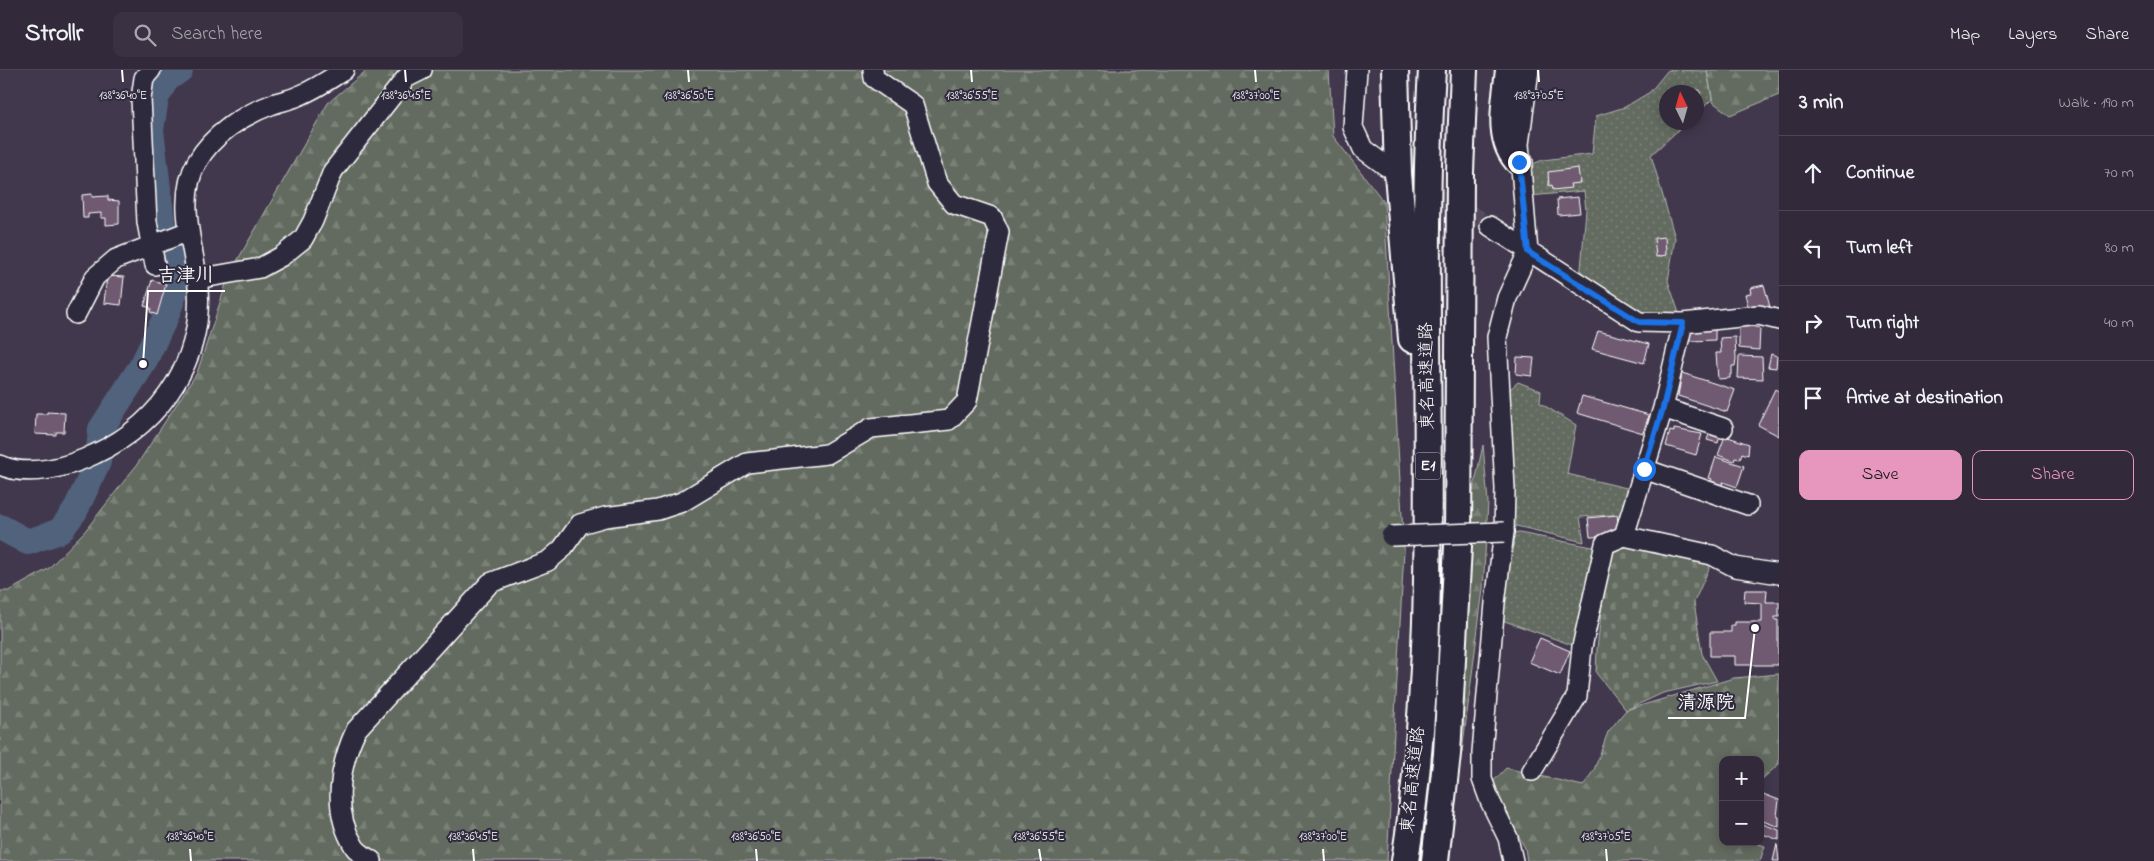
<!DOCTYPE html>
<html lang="en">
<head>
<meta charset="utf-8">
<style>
	body { margin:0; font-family:"Indie Flower","Klee One",sans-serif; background:#3a3242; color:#f1f3f6 }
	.controls { position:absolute; right:15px; bottom:15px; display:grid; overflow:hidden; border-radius:10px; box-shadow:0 2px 12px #0003 }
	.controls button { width:45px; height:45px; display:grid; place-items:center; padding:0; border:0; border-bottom:1px solid #4d4654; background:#322a3a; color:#f1f3f6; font:25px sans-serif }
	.compass { position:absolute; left:1659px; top:15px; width:45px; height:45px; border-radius:50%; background:#322a3a; box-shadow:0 2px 12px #0003; rotate:355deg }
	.stop { position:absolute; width:15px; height:15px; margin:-11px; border:4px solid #1a73e8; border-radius:50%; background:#fff }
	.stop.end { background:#1a73e8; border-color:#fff; box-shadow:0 1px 5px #0008 }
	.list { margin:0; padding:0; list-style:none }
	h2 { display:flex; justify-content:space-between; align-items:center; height:65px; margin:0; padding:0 20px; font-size:21px }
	h2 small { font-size:16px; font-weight:400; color:#a8a7af }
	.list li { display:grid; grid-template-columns:32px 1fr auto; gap:15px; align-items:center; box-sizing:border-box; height:75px; padding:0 20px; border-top:1px solid #4d4654 }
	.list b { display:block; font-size:19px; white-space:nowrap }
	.list em { font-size:16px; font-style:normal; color:#a8a7af }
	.actions { display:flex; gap:10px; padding:15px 20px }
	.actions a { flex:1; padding:11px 0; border:1px solid #e797bd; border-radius:10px; text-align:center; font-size:18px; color:#e797bd }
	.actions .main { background:#e797bd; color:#111 }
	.icon { flex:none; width:28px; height:28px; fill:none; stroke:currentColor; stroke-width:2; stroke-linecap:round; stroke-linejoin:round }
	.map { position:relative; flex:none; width:1779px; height:791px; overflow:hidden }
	header { display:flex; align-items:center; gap:30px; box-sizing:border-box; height:70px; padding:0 25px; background:#322a3a; border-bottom:1px solid #4d4654 }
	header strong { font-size:24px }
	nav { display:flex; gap:28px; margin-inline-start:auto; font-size:18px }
	.search { width:350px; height:45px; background:#3a3242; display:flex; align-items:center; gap:12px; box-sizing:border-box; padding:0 18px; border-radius:10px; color:#a8a7af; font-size:19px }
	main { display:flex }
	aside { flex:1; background:#322a3a }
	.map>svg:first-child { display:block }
</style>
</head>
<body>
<header>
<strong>Strollr</strong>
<div class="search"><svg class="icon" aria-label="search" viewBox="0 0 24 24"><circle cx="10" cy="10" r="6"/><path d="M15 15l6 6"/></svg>Search here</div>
<nav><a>Map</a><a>Layers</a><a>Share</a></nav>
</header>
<main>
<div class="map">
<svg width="1779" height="791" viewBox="0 0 1779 791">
	<defs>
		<pattern id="grass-dots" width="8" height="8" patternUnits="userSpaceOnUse" patternTransform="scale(1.25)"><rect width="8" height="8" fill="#636b5f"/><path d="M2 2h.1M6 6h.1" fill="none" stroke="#7a8177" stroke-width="1.8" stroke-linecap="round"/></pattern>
		<pattern id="forest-firs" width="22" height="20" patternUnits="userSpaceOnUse" patternTransform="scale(1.25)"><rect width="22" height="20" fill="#636b5f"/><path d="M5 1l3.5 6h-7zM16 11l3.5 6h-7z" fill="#7a8177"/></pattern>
		<pattern id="cemetery-stones" width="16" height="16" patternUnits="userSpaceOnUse" patternTransform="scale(1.25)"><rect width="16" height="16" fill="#636b5f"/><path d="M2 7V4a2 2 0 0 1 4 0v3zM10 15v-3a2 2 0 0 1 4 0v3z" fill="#7a8177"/></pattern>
	</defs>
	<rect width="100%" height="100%" fill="#42384d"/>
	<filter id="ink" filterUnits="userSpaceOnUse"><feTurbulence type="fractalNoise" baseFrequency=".02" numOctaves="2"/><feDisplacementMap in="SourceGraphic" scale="10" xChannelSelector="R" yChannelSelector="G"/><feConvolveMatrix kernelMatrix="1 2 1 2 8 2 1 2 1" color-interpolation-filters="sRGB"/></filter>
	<g filter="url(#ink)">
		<path fill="url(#grass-dots)" stroke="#b1b5af" d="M1668 0 1707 1 1712 29 1697 44 1696 22H1666V52L1686 53 1651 85 1675 168 1668 211 1680 246 1645 249 1580 210 1586 140 1584 121 1530 126V95L1543 90 1592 84 1596 46 1625 37 1650 22Z
			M1518 312 1541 321 1540 333 1576 355 1567 404 1635 420 1627 444 1580 447 1584 472 1512 455 1509 320Z
			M1509 461 1603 479 1575 576 1502 550Z"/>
		<path fill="url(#forest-firs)" stroke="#b1b5af" d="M367 0H1329L1333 66 1384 132 1404 481 1387 791H0V521H9L48 499 85 461 136 396 197 303 229 205 328 33Z
			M1707 0H1779V25L1730 45 1713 32Z
			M1483 375 1488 432 1483 519 1462 682 1457 680 1471 431Z
			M1779 604V694L1760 711V690H1723V772H1751L1765 776 1760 791H1527L1525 778 1491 714 1506 698 1583 716 1594 700 1608 662 1626 640 1734 608Z"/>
		<path fill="url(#cemetery-stones)" stroke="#b1b5af" d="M1619 473 1712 492 1694 532 1702 584 1717 611 1663 623 1626 640 1596 603 1597 579 1608 482Z"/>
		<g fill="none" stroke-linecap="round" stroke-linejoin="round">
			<path stroke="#51627b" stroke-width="26" d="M0 457 28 472 60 461 75 441 98 392 101 359 143 294 166 246 177 216 162 152 151 60 156 28 166 10 180 0"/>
		</g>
		<path fill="#6f5a72" stroke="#fff" d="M1700 20V33H1696V22H1684Z
			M1578 98 1580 113 1570 114 1571 118 1553 120 1552 115 1549 116 1548 102Z
			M92 124V127L108 126V130L119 131V154L106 155V148H101V143L88 144V148H83L82 125Z
			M1578 127 1580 143 1558 145 1557 129Z
			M1665 167 1666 185 1656 187 1654 168Z
			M107 206 124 207 121 235 104 233Z
			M152 210 166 214 157 245 150 242 151 238 144 236Z
			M1764 215 1770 237 1756 239 1755 235 1748 236 1745 224 1751 223 1750 218Z
			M1750 256 1760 258 1759 280 1739 278V257Z
			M1689 257H1715V270L1690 271Z
			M1598 261 1649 274 1644 293 1592 279Z
			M1735 267 1736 289 1735 296H1732V304H1730V308L1718 309 1716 283H1721L1720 268Z
			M1771 284 1777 286 1776 298 1768 297Z
			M1739 286 1762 287 1763 309 1738 308Z
			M1517 287 1534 288 1532 306 1516 304Z
			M1682 303 1735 320 1727 342 1678 326Z
			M1775 319 1779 321V366L1758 355Z
			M1582 326 1649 345 1643 363 1577 343Z
			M47 342 65 343 64 362H56V365L35 364 36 344H47Z
			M1674 359 1702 364 1696 385 1666 376 1670 361 1674 362Z
			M1710 362 1720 365 1718 373 1707 370Z
			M1725 366 1749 374 1748 385 1742 383 1740 389 1735 388 1734 391 1718 385Z
			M1716 387 1744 396 1737 417 1723 412 1722 415 1711 411 1712 409 1709 408Z
			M1617 445 1619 459 1613 466 1590 467 1588 448Z
			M1745 520H1767L1766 532H1779V547H1775V550H1778V595H1735V586H1710V562H1731V555H1735V552H1762V533L1744 532Z
			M1540 568 1570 581 1560 605 1529 592Z
			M1763 724 1779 730 1777 746 1779 747V757L1760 750V733Z
			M1760 753 1779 760V770L1760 763Z
			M1777 774 1779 791H1773Z"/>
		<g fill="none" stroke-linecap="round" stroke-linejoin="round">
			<path stroke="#554c5f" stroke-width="19" stroke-dasharray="19 9" stroke-linecap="butt" d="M1391 99 1490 156"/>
			<defs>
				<path id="minor" d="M151 0 144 8 141 29 147 152 155 195
					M1357 0 1353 57 1363 79 1386 96
					M1490 156 1639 252 1683 253 1759 245 1779 250
					M197 209 260 198 282 186 303 169 313 151 333 101 406 8 422 0
					M76 244 95 207 116 189 189 161
					M1663 338 1723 358
					M0 395C28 408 69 397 95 384 164 352 207 285 197 207 192 171 177 127 197 92 213 64 243 45 273 34 281 31 290 30 298 26 314 20 330 9 344 0
					M1644 399 1748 435
					M1624 466 1663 338 1683 253
					M1532 701 1577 626 1582 577 1605 474 1624 466 1712 485 1735 497 1779 504
					M372 791C366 787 357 782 354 776 332 741 339 696 356 660L490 513 548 491 562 479 580 454 605 447 658 440 682 432 747 393 827 384 871 358 949 350 967 331 999 162 992 147 954 134 937 113 913 35 874 8 873 0
					M1513 791 1508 768 1490 731 1482 709V682L1495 533 1504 462 1505 419 1497 267 1507 228 1528 182 1519 74 1529 0"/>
				<path id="highway" d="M1395 0 1398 104 1412 269
					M1509 0C1506 30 1496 70 1519 92
					M1405 791C1446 529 1416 263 1432 0
					M1435 791 1447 684 1458 476 1460 102 1464 0"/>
			</defs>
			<use href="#minor" stroke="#fff" stroke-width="22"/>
			<use href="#highway" stroke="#fff" stroke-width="30"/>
			<use href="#minor" stroke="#2f2a3d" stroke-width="19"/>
			<use href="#highway" stroke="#2f2a3d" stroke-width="26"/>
			<defs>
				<path id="minor-bridge" d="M1391 466 1504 462"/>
			</defs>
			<use href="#minor-bridge" stroke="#fff" stroke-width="22" stroke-linecap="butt"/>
			<use href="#minor-bridge" stroke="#2f2a3d" stroke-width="19"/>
		</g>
	</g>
	<g fill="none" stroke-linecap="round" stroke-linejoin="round" filter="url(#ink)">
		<path stroke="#1a73e8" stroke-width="6" d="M1519 92 1528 182 1639 252 1683 253 1663 338 1644 399"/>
	</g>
	<path fill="none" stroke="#fff" stroke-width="2" d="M122 0 123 12M405 0 406 12M688 0 689 12M971 0 972 12M1255 0 1256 12M1538 0 1539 12M190 779 191 791M473 779 474 791M756 779 757 791M1039 779 1041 791M1323 779 1324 791M1606 779 1607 791"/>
	<g text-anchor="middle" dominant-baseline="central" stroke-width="4" stroke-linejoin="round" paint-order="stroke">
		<rect fill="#2f2a3d" stroke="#c1bfc5" stroke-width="1" x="1415.5" y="382.5" width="25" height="27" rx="4"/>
		<g font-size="16" font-weight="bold" fill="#fff">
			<text x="1428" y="396">E1</text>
		</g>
		<g font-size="18" fill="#fff" stroke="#2f2a3d">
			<text transform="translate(1428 306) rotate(-91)">東名高速道路</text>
			<text transform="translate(1414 710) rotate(-84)">東名高速道路</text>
		</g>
	</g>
	<g font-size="12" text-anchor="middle" fill="#fff" stroke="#2f2a3d" stroke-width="4" stroke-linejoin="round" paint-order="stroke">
		<text x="123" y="29">138°36'40"E</text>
		<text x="406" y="29">138°36'45"E</text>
		<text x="689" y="29">138°36'50"E</text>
		<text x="972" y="29">138°36'55"E</text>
		<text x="1256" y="29">138°37'00"E</text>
		<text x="1539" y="29">138°37'05"E</text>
		<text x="190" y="770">138°36'40"E</text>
		<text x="473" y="770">138°36'45"E</text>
		<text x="756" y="770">138°36'50"E</text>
		<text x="1039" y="770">138°36'55"E</text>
		<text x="1323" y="770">138°37'00"E</text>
		<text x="1606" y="770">138°37'05"E</text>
	</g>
	<path fill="none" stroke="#fff" stroke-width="2" d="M143 294L148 221H225M1755 558L1745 648H1668"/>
	<g fill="#fff" stroke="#2f2a3d" stroke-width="2">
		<circle cx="143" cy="294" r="5"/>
		<circle cx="1755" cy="558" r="5"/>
	</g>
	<g font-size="19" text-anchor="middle" font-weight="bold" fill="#fff" stroke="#2f2a3d" stroke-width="4" stroke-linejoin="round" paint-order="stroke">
		<text x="186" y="211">吉津川</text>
		<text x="1706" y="638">清源院</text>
	</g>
</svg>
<div class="controls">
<button>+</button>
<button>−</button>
</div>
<svg class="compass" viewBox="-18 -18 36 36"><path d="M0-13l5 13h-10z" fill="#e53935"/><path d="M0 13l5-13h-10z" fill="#a8a7af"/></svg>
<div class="stop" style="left:1644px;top:399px"></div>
<div class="stop end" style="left:1519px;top:92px"></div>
</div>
<aside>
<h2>3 min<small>Walk · 190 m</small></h2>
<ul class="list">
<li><svg class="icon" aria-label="ahead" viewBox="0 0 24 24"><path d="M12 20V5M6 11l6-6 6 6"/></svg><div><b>Continue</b></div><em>70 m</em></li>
<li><svg class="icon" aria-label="left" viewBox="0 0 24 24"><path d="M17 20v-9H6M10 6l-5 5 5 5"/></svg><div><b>Turn left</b></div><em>80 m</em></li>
<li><svg class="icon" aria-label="right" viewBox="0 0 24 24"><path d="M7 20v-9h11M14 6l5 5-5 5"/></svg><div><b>Turn right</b></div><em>40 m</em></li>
<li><svg class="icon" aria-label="arrive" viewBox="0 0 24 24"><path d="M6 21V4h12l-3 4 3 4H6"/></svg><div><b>Arrive at destination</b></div></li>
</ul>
<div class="actions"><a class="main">Save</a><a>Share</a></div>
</aside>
</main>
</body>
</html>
